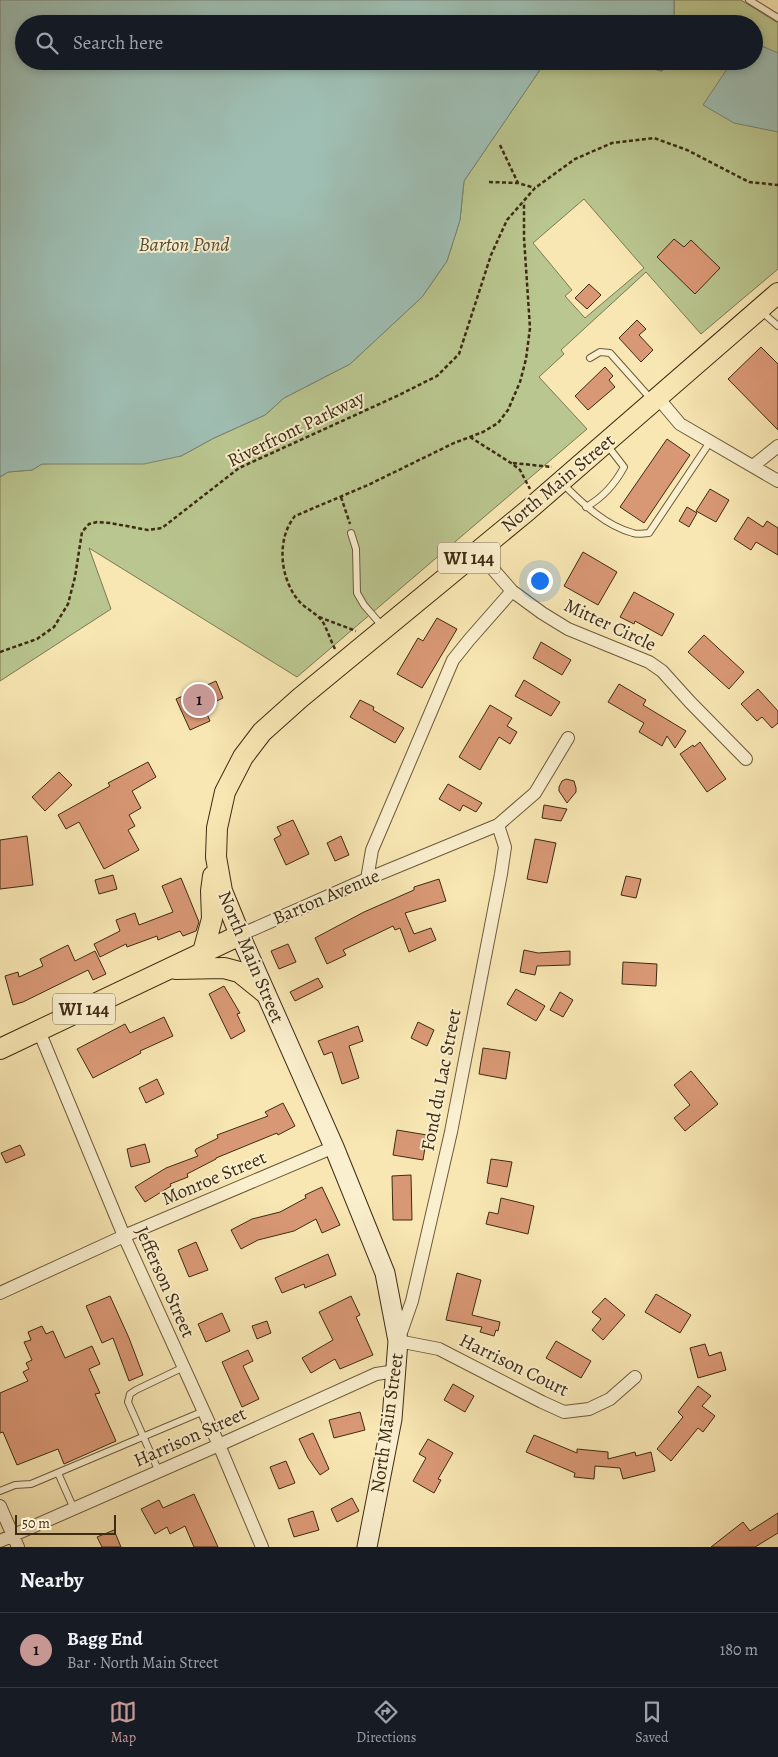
<!DOCTYPE html>
<html lang="en">
<head>
<meta charset="utf-8">
<style>
	body { margin:0; font-family:Alegreya,serif; background:#242831; color:#f1f3f6 }
	.scale { position:absolute; left:15px; bottom:12px; width:101px; box-sizing:border-box; padding-left:5px; border:2px solid #3e2b14; border-top:0; font-size:14px; line-height:18px; white-space:nowrap; color:#3e2b14; -webkit-text-stroke:4px #faefce; paint-order:stroke }
	.you { position:absolute; left:539px; top:580px; width:18px; height:18px; margin:-12px; border:4px solid #fff; border-radius:50%; background:#1a73e8; box-shadow:0 0 0 8px #1a73e833 }
	.badge { display:grid; place-items:center; width:32px; height:32px; border-radius:50%; background:#c59692; color:#111; font-size:16px; font-weight:700 }
	.pin { position:absolute; translate:-50% -50%; border:2px solid #fff; box-shadow:0 1px 5px #0006 }
	.list { margin:0; padding:0; list-style:none }
	h2 { display:flex; justify-content:space-between; align-items:center; height:65px; margin:0; padding:0 20px; font-size:21px }
	h2 small { font-size:16px; font-weight:400; color:#9ea1a6 }
	.list li { display:grid; grid-template-columns:32px 1fr auto; gap:15px; align-items:center; box-sizing:border-box; height:75px; padding:0 20px; border-top:1px solid #363941 }
	.list b { display:block; font-size:19px; white-space:nowrap }
	.list p { margin:0; font-size:16px; white-space:nowrap; color:#9ea1a6 }
	.list em { font-size:16px; font-style:normal; color:#9ea1a6 }
	.icon { flex:none; width:28px; height:28px; fill:none; stroke:currentColor; stroke-width:2; stroke-linecap:round; stroke-linejoin:round }
	.map { position:relative; flex:none; width:778px; height:1547px; overflow:hidden }
	.search { position:absolute; background:#171b24; box-shadow:0 2px 8px #0003; left:15px; right:15px; top:15px; height:55px; display:flex; align-items:center; gap:12px; box-sizing:border-box; padding:0 18px; border-radius:28px; color:#9ea1a6; font-size:19px }
	.sheet { height:140px; background:#171b24 }
	nav { display:flex; justify-content:space-around; align-items:center; box-sizing:border-box; height:70px; border-top:1px solid #363941; background:#171b24; font-size:14px; color:#9ea1a6 }
	nav a { display:grid; justify-items:center; gap:2px }
	nav .on { color:#c59692 }
	.map>svg:first-child { display:block }
</style>
</head>
<body>
<div class="map">
<svg width="778" height="1547" viewBox="0 0 778 1547">
	<rect width="100%" height="100%" fill="#f8e7b3"/>
	<filter id="stains"><feTurbulence type="fractalNoise" baseFrequency=".004" numOctaves="4"/><feColorMatrix values="0 0 0 0 .2 0 0 0 0 .09 0 0 0 0 .02 0 0 0 .5 -.17"/></filter>
	<radialGradient id="worn" r=".72"><stop offset=".6" stop-color="#630" stop-opacity="0"/><stop offset="1" stop-color="#630" stop-opacity=".3"/></radialGradient>
	<path fill="#bac68f" stroke="#7c7852" fill-rule="evenodd" d="M674 0H741L778 23V269L701 334 646 272 561 350 564 354 539 377 587 429 297 677 89 548 111 609 0 681V477L8 472 32 470 42 464 181 456 214 438 265 415 284 398 350 364 422 297 447 261 460 220 464 181 546 61H642L645 66 661 71 678 61H754V24H674ZM584 199 644 268 585 318 565 296 572 290 533 243Z"/>
	<path fill="#9fbfb4" stroke="#788474" d="M0 0H674V24H24V61H546L464 181 460 220 447 261 422 297 350 364 284 398 265 415 214 438 181 456 144 464H42L32 470 8 472 0 477Z
		M755 43 778 53V132L734 123 703 105 729 66 735 61H754Z
		M642 61H678L661 71 645 66Z"/>
	<path fill="#d99875" stroke="#3e2b14" d="M674 239 684 247 691 240 720 268 695 294 657 257Z
		M589 284 601 295 587 309 575 298Z
		M637 320 646 329 639 335 653 350 641 362 619 338Z
		M761 347 778 364V430L728 379Z
		M605 367 613 376 609 380 615 387 588 410 575 396Z
		M667 439 690 455 644 523 620 507Z
		M710 489 729 500 716 522 696 511Z
		M687 507 697 513 689 527 679 521Z
		M748 517 763 527 767 521 778 528V555L756 542 751 550 734 539Z
		M583 552 617 572 598 605 564 586Z
		M634 592 674 614 662 636 635 621 634 624 620 617Z
		M437 618 457 629 422 688 397 674 418 638 423 641Z
		M704 635 744 672 729 689 688 652Z
		M541 642 571 660 562 675 533 658Z
		M524 680 560 702 551 716 515 696Z
		M216 681 223 698 204 707 210 721 190 730 176 699Z
		M619 684 646 700 643 705 686 731 675 748 667 736 662 746 639 732 644 723 608 702Z
		M758 689 778 711V723L772 728 762 717 757 721 741 704Z
		M360 700 374 707 373 710 404 728 395 743 350 717Z
		M490 705 512 718 507 726 517 732 510 744 499 737 480 770 459 757Z
		M700 742 726 779 707 792 680 754 693 745 694 747Z
		M148 762 156 777 132 791 141 808 129 815 135 826 128 830 139 850 104 869 79 822 66 829 58 815 110 786 108 783Z
		M59 772 72 785 45 811 32 797Z
		M566 779 574 781 576 788V792L567 803 559 791V787L562 781Z
		M448 784 482 803 476 812 463 805 460 811 439 799Z
		M544 805 555 807 567 809 561 821 542 818Z
		M293 820 309 854 286 865 274 839 281 835 277 827Z
		M27 836 33 885 0 889V840Z
		M341 836 349 855 335 861 327 843Z
		M535 839 556 843 547 883 527 879Z
		M113 875 117 889 99 894 95 880Z
		M626 876 641 879 636 898 621 895Z
		M181 878 199 922 196 931 183 936 180 931 158 940 157 936 127 947 126 944 100 957 94 944 120 931 116 920 135 913 139 925 173 912 162 886Z
		M439 879 446 901 405 913 414 934 431 928 436 940 409 952 400 928 395 930 393 926 343 950 346 955 327 964 315 938 364 912 414 890V887Z
		M288 944 296 962 279 969 271 951Z
		M68 945 75 961 95 951 106 974 93 980 88 970 23 1002 13 1005 5 976 18 972 19 977 43 966 40 959Z
		M524 950 538 953 570 951V965L537 966 535 975 520 972Z
		M623 962 657 964 656 986 622 984Z
		M318 978 323 987 295 1001 290 992Z
		M224 986 240 1013 237 1014 245 1031 231 1039 209 994Z
		M516 989 545 1006 536 1021 507 1004Z
		M560 992 573 1000 563 1017 550 1010Z
		M164 1017 173 1036 140 1051 141 1053 93 1078 77 1049 125 1024 130 1033Z
		M418 1022 434 1030 427 1046 411 1038Z
		M358 1026 363 1041 349 1046 359 1078 342 1084 332 1052 324 1055 318 1041Z
		M483 1048 510 1052 506 1079 479 1074Z
		M691 1071 718 1104 685 1131 674 1118 690 1105 674 1085Z
		M157 1079 164 1094 146 1103 139 1088Z
		M283 1103 295 1126 278 1135 277 1133 216 1158V1159L187 1174 188 1177 170 1184 171 1186 145 1202 135 1187 166 1168 198 1156 195 1151 196 1149 218 1138 217 1135 268 1116 265 1112Z
		M397 1130 427 1135 423 1160 393 1155Z
		M145 1144 150 1162 131 1167 127 1149Z
		M20 1145 25 1155 6 1163 1 1153Z
		M491 1159 512 1162 507 1187 487 1183Z
		M411 1175 412 1220H393L392 1176Z
		M322 1187 340 1225 322 1233 316 1219 294 1231 258 1240 241 1249 231 1230 252 1219 280 1212 306 1198 305 1195Z
		M501 1198 534 1206 528 1234 486 1224 489 1212 498 1214Z
		M196 1242 208 1270 189 1277 178 1250Z
		M328 1254 336 1275 305 1288 304 1284 282 1293 275 1278Z
		M457 1273 481 1280 472 1315 500 1322 498 1331 496 1330 494 1336 480 1332 482 1327 446 1320Z
		M656 1294 691 1315 680 1333 645 1312Z
		M110 1296 129 1338 143 1375 129 1381 113 1338 102 1343 86 1306Z
		M351 1296 360 1315 356 1317 373 1355 340 1369 335 1359 311 1373 302 1358 333 1340 319 1312Z
		M605 1298 625 1315 603 1340 592 1330 601 1319 592 1312Z
		M222 1313 230 1331 206 1342 198 1324Z
		M267 1321 271 1333 257 1339 252 1326Z
		M42 1326 46 1334 53 1331 65 1358 92 1346 100 1364 89 1369 100 1393 95 1394 116 1441 64 1464 58 1449 17 1465 3 1432 0 1433V1393L28 1381 23 1372 29 1369 26 1363 32 1360 24 1342 31 1340 28 1332Z
		M556 1341 591 1361 581 1378 546 1358Z
		M705 1344 709 1356 721 1352 726 1370 698 1378 690 1348Z
		M248 1350 253 1361 243 1366 259 1399 242 1407 222 1362Z
		M453 1384 474 1396 465 1412 444 1400Z
		M698 1386 711 1396 702 1406 715 1416 703 1432 698 1428 671 1461 657 1449 683 1417 678 1412Z
		M360 1412 365 1430 334 1438 329 1420Z
		M313 1433 329 1469 320 1475 308 1458 299 1439Z
		M534 1435 577 1453V1449L608 1452V1459L635 1452 636 1456 651 1452 655 1471 623 1479 620 1468 595 1466 594 1479 574 1477 575 1473 526 1452Z
		M428 1439 453 1453 438 1479 441 1480 434 1493 413 1481 426 1458 419 1454Z
		M286 1461 295 1483 279 1489 270 1467Z
		M194 1494 218 1547H194L185 1526 170 1534 167 1527 155 1534 141 1509 159 1500 163 1508Z
		M352 1498 359 1511 337 1522 331 1509Z
		M313 1511 319 1530 294 1537 288 1519Z
		M778 1513V1533L755 1547H711L743 1522 750 1531Z
		M114 1530 121 1547H102L97 1537Z"/>
	<g fill="none" stroke-linecap="round" stroke-linejoin="round">
		<defs>
			<path id="service" d="M749 0 778 18
				M762 312 778 326
				M590 358 600 352 610 353 651 399
				M563 484C583 504 606 526 633 533 638 535 644 533 649 533L710 442
				M586 507C602 498 615 484 624 467L607 445
				M351 533 356 549 357 593 364 605 383 627
				M159 1472 128 1402 130 1394 136 1390 184 1367
				M58 1473 74 1509
				M0 1491 15 1485 31 1484 204 1411"/>
			<path id="minor" d="M658 398 680 424 778 481
				M753 466 778 446
				M477 551 512 591 542 613 568 629 649 662 662 671 690 702 746 759
				M498 825 505 847 501 874 451 1132 412 1301 398 1341 439 1349 542 1402 564 1412 589 1409 610 1399 635 1377
				M367 879 372 850 453 660 469 640 512 591
				M240 935 367 879 498 825 535 793 568 738
				M39 1031 124 1236 219 1445 262 1547
				M0 1293 124 1236 334 1147
				M0 1506 18 1547
				M0 1541 219 1445 376 1374 396 1371"/>
			<path id="secondary" d="M240 935 334 1147 385 1273 398 1341 392 1419 367 1547"/>
			<path id="primary" d="M203 952 212 919 211 891 213 876
				M175 969 224 968 239 972 265 993
				M0 1049 240 935 222 891 216 857 217 828 225 792 243 757 262 732 300 698 527 511 778 293"/>
		</defs>
		<use href="#service" stroke="#6c5a3c" stroke-width="8"/>
		<use href="#minor" stroke="#6c5a3c" stroke-width="14"/>
		<use href="#secondary" stroke="#3e2b14" stroke-width="21"/>
		<use href="#primary" stroke="#3e2b14" stroke-width="22"/>
		<path stroke="#3e2b14" stroke-width="2.5" stroke-dasharray="4 2.5" stroke-linecap="butt" d="M500 145 518 183 535 188
			M489 182 518 183
			M470 437 511 463 520 470 530 489
			M513 463 552 467
			M341 497 350 524
			M319 617 356 631
			M335 649C331 641 328 632 324 624 318 613 305 609 298 600 280 578 276 539 295 516L368 485 454 443 483 432 498 423 508 410 520 382 526 359 530 328 524 238V202
			M0 652 37 639 54 627 68 604 75 577 82 532 89 524 97 522 110 523 148 530 162 528 239 468 397 396 437 376 459 354 491 255 507 220 535 188 575 159 612 143 654 138 687 150 749 182 778 185"/>
		<use href="#service" stroke="#faefce" stroke-width="6"/>
		<use href="#minor" stroke="#faefce" stroke-width="12"/>
		<use href="#secondary" stroke="#faefce" stroke-width="19"/>
		<use href="#primary" stroke="#f8e7b3" stroke-width="20"/>
	</g>
	<g text-anchor="middle" dominant-baseline="central" stroke-width="4" stroke-linejoin="round" paint-order="stroke">
		<g fill="#faefce" stroke="#76664c" stroke-width="1">
			<rect x="438" y="542.5" width="62" height="31" rx="4"/>
			<rect x="53" y="993.5" width="62" height="31" rx="4"/>
		</g>
		<g font-size="18" font-weight="bold" fill="#3e2b14">
			<text x="469" y="558">WI 144</text>
			<text x="84" y="1009">WI 144</text>
		</g>
		<g font-size="19" fill="#3e2b14" stroke="#faefce">
			<text transform="translate(296 429) rotate(-26)">Riverfront Parkway</text>
			<text transform="translate(558 483) rotate(-40)">North Main Street</text>
			<text transform="translate(610 625) rotate(25)">Mitter Circle</text>
			<text transform="translate(326 897) rotate(-23)">Barton Avenue</text>
			<text transform="translate(251 957) rotate(67)">North Main Street</text>
			<text transform="translate(441 1080) rotate(-79)">Fond du Lac Street</text>
			<text transform="translate(214 1178) rotate(-23)">Monroe Street</text>
			<text transform="translate(165 1282) rotate(66)">Jefferson Street</text>
			<text transform="translate(514 1365) rotate(26)">Harrison Court</text>
			<text transform="translate(387 1423) rotate(-82)">North Main Street</text>
			<text transform="translate(190 1437) rotate(-24)">Harrison Street</text>
		</g>
		<g font-size="20" font-style="italic" fill="#56503c" stroke="#faefce">
			<text x="184" y="244">Barton Pond</text>
		</g>
	</g>
	<rect width="100%" height="100%" filter="url(#stains)"/>
	<rect width="100%" height="100%" fill="url(#worn)"/>
</svg>
<div class="scale">50 m</div>
<div class="you"></div>
<div class="pin badge" style="left:199px;top:700px">1</div>
<div class="search"><svg class="icon" aria-label="search" viewBox="0 0 24 24"><circle cx="10" cy="10" r="6"/><path d="M15 15l6 6"/></svg>Search here</div>
</div>
<section class="sheet">
<h2>Nearby<small></small></h2>
<ul class="list">
<li><span class="badge">1</span><div><b>Bagg End</b><p>Bar · North Main Street</p></div><em>180 m</em></li>
</ul>
</section>
<nav>
<a class="on"><svg class="icon" aria-label="map" viewBox="0 0 24 24"><path d="M3 6l6-2 6 2 6-2v14l-6 2-6-2-6 2zM9 4v14M15 6v14"/></svg>Map</a>
<a><svg class="icon" aria-label="directions" viewBox="0 0 24 24"><path d="M12 3l9 9-9 9-9-9zM9 14v-3h6M13 9l2 2-2 2"/></svg>Directions</a>
<a><svg class="icon" aria-label="saved" viewBox="0 0 24 24"><path d="M7 4h10v16l-5-4-5 4z"/></svg>Saved</a>
</nav>
</body>
</html>
